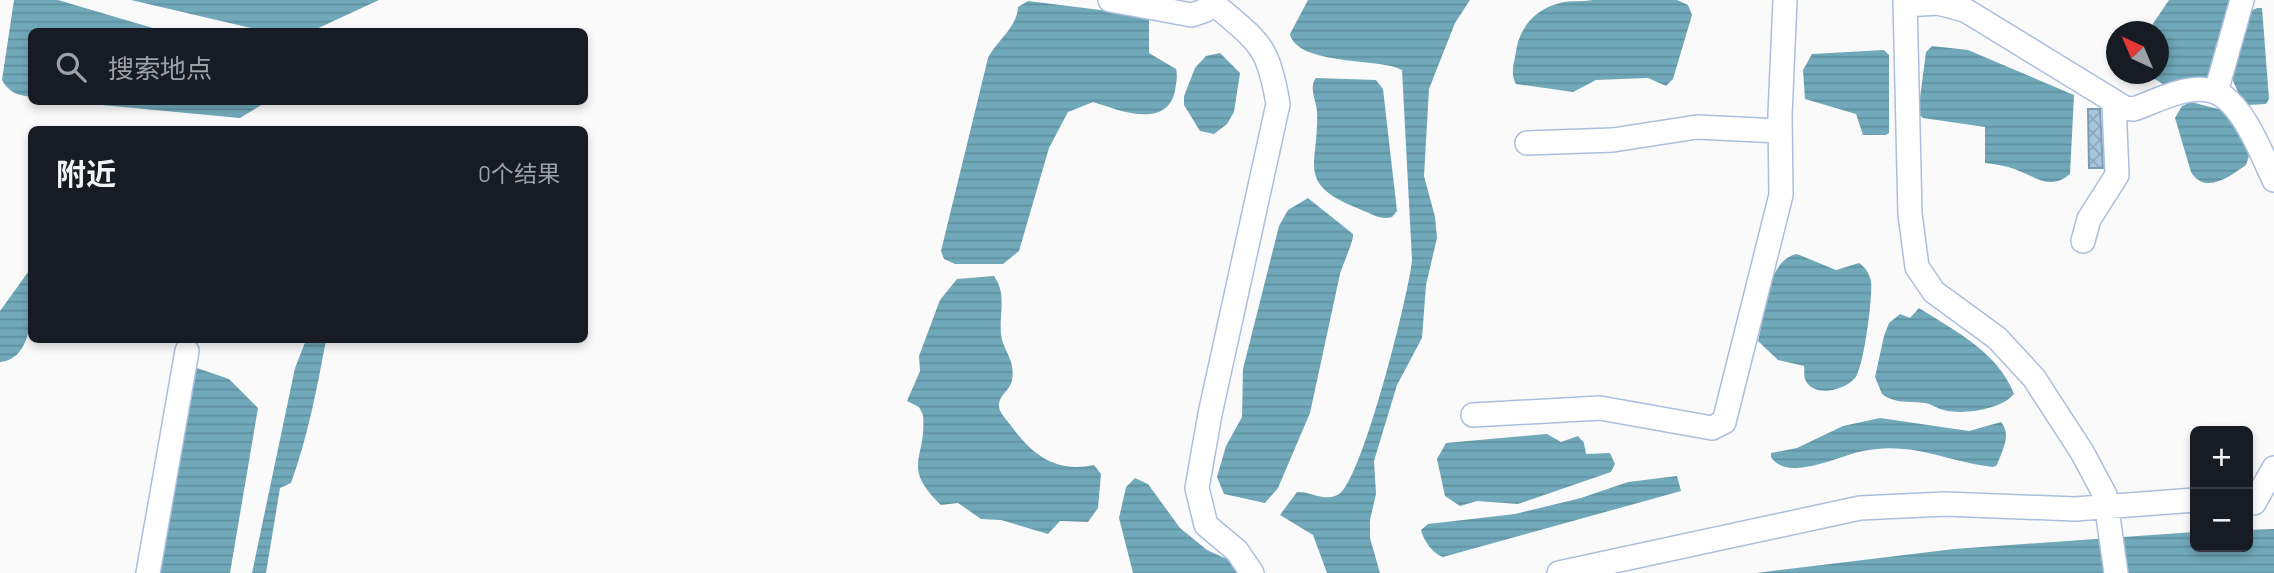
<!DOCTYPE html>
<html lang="zh">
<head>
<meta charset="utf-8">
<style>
	body { margin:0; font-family:Barlow,"Noto Sans SC",sans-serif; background:#20242c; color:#f1f3f6 }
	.controls { position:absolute; right:21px; bottom:21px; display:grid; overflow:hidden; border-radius:10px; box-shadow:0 4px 10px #0003 }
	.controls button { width:63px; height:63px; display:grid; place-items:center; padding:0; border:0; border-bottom:2px solid #363941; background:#171b24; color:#f1f3f6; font:35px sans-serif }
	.compass { position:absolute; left:2106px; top:21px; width:63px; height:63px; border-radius:50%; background:#171b24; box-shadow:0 4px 10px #0003; rotate:316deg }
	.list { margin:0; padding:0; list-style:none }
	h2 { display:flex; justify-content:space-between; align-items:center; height:91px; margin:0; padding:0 28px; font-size:30px }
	h2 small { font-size:23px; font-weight:400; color:#9ea1a6 }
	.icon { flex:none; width:38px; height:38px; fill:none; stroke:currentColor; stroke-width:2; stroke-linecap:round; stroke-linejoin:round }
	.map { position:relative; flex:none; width:2274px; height:573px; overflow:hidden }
	.search { position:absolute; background:#171b24; box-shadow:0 4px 10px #0003; left:28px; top:28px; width:560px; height:77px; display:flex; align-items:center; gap:18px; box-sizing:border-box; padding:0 24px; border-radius:10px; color:#9ea1a6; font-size:26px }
	.panel { position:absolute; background:#171b24; box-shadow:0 4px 10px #0003; left:28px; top:126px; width:560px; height:217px; border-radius:10px }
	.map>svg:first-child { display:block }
</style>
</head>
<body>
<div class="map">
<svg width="2274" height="573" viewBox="0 0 2274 573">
	<defs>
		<pattern id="water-rules" width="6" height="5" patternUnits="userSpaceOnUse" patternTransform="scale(1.75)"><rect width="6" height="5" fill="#71a9bb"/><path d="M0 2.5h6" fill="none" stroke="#6090a0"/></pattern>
		<pattern id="building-cross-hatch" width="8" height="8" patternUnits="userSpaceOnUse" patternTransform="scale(1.75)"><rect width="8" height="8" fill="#a6c6de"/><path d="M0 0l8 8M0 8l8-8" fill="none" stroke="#8da9be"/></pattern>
	</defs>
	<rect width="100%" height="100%" fill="#fafafa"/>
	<path fill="url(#water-rules)" d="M14 0H58L163 31 32 32 31 97C18 95 9 93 2 80Z
		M131 0H379L312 31 268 32Z
		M1308 0H1470L1455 23 1429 89 1424 176 1435 217 1437 238 1426 285 1422 338 1397 385 1374 461 1376 494 1370 520V538L1380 573H1327L1313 535 1280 515 1297 492C1311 491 1325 503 1339 494 1362 480 1409 294 1412 260L1402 70C1382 58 1297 66 1290 34Z
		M1593 0H1677L1688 5 1692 15 1673 79 1666 86 1648 78 1596 80 1573 92 1516 84C1510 73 1514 64 1516 52 1519 28 1535 9 1560 3 1571 0 1582 2 1593 0Z
		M2169 0H2232L2211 78 2166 86 2147 74H2158V32L2148 31Z
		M1028 1 1149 16V53L1176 69C1178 77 1176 83 1175 91 1166 131 1116 109 1093 102L1068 112 1049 148 1019 251 1003 264H955L944 259 941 251 988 58C997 40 1017 28 1018 7Z
		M2257 8H2262L2269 99 2266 104 2249 105 2241 99 2230 74 2249 12Z
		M1932 46 1968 50 2074 95 2070 174C2048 193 2032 173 2008 167 2001 165 1993 164 1985 163V127L1923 118 1918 113 1926 52Z
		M1884 50 1889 55V133L1886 135H1863L1856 114 1805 99 1803 70 1812 54Z
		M1220 53 1240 73 1234 112 1227 124 1214 134 1200 131 1184 105V96L1195 68 1206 56Z
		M1316 78 1376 80 1383 89 1397 211 1392 217C1381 221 1368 212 1357 208 1295 183 1319 165 1317 113 1317 102 1308 87 1316 78Z
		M70 102H266L240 118Z
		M2191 102 2222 110 2244 139 2249 156 2246 165C2229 177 2205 195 2191 172L2175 118 2182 106Z
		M1308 198 1353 234C1354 240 1343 264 1340 274L1310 413 1278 488 1265 503 1224 494 1217 477 1226 446 1242 417 1243 369 1279 226 1288 210Z
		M1797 254 1836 270 1859 263C1865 267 1869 273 1871 281 1873 295 1864 368 1855 378 1845 390 1815 398 1806 381 1803 376 1805 372 1804 366L1778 360 1758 341C1765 315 1766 260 1797 254Z
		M31 268C32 294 38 359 0 362V311Z
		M994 276C1007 294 999 313 1001 334 1002 349 1016 360 1012 380 1011 389 1000 394 999 404 998 412 1007 420 1012 427 1033 456 1057 473 1094 465L1101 474 1098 508 1088 522 1060 521 1048 534 1001 520 981 519 958 503 941 505C900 465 927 460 923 415L919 407 907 401 920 371 919 356 940 300 957 279Z
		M1919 308C1955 331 1998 352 2014 394 2001 410 1960 416 1940 409 1935 407 1931 404 1925 403 1911 401 1894 404 1882 394L1875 377 1884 336 1889 323 1900 314 1910 318Z
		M306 340H326C317 388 308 436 291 483L280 488 266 573H252L295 368Z
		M197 368 229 379 258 408 230 573H159Z
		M1880 418 1969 431 2001 422C2012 435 2002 451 1997 465L1993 467C1947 462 1913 441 1863 451 1841 455 1787 483 1771 457V453L1797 448 1843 426Z
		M1547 434 1561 442 1578 436 1584 443 1586 454 1610 453 1615 464 1611 472 1518 504 1477 501 1460 506 1445 496 1437 459 1446 443Z
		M1677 476 1681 491 1443 557C1432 553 1424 541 1421 530L1428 524 1515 514 1581 498 1628 482Z
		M1135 478 1148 484 1180 528 1207 550 1231 561 1237 573H1133L1119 518 1126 487Z
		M2274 529V573H1756L1954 549 2180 533 2195 532V547H2248V530Z"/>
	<path fill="url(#building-cross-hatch)" stroke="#7d9cb3" stroke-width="2" d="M2088 109H2100L2103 168H2089Z"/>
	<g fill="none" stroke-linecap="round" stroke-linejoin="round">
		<defs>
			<path id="minor" d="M1110 0 1192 15 1206 10 1214 0
				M1905 0 1910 214 1917 267 1934 292 1997 338 2034 378 2082 452 2105 495 2116 573
				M1213 3C1258 42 1268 43 1278 104L1210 414 1197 488 1206 525 1237 551 1252 573
				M1905 5 1938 3 1965 10 2125 108 2134 109C2156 101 2184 86 2208 90 2240 94 2262 155 2274 180
				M2216 92 2242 0
				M1527 143 1613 140 1697 127 1780 131
				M2083 241 2089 219 2117 175 2114 103
				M1473 415 1600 408 1712 428 1724 422 1781 195 1780 115 1785 0
				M2254 503 2274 468
				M148 573 187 351
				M1559 573 1860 508 1945 504 2075 509 2195 500"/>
		</defs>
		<use href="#minor" stroke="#acbedd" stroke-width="26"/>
		<use href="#minor" stroke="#fff" stroke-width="23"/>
	</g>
</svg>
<div class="controls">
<button>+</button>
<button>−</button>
</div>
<svg class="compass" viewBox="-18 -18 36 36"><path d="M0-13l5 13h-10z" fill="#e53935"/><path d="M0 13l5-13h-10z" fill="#9ea1a6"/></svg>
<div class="search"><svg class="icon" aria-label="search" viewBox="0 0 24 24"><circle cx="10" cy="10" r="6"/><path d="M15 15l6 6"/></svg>搜索地点</div>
<section class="panel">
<h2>附近<small>0个结果</small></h2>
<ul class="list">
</ul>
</section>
</div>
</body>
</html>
